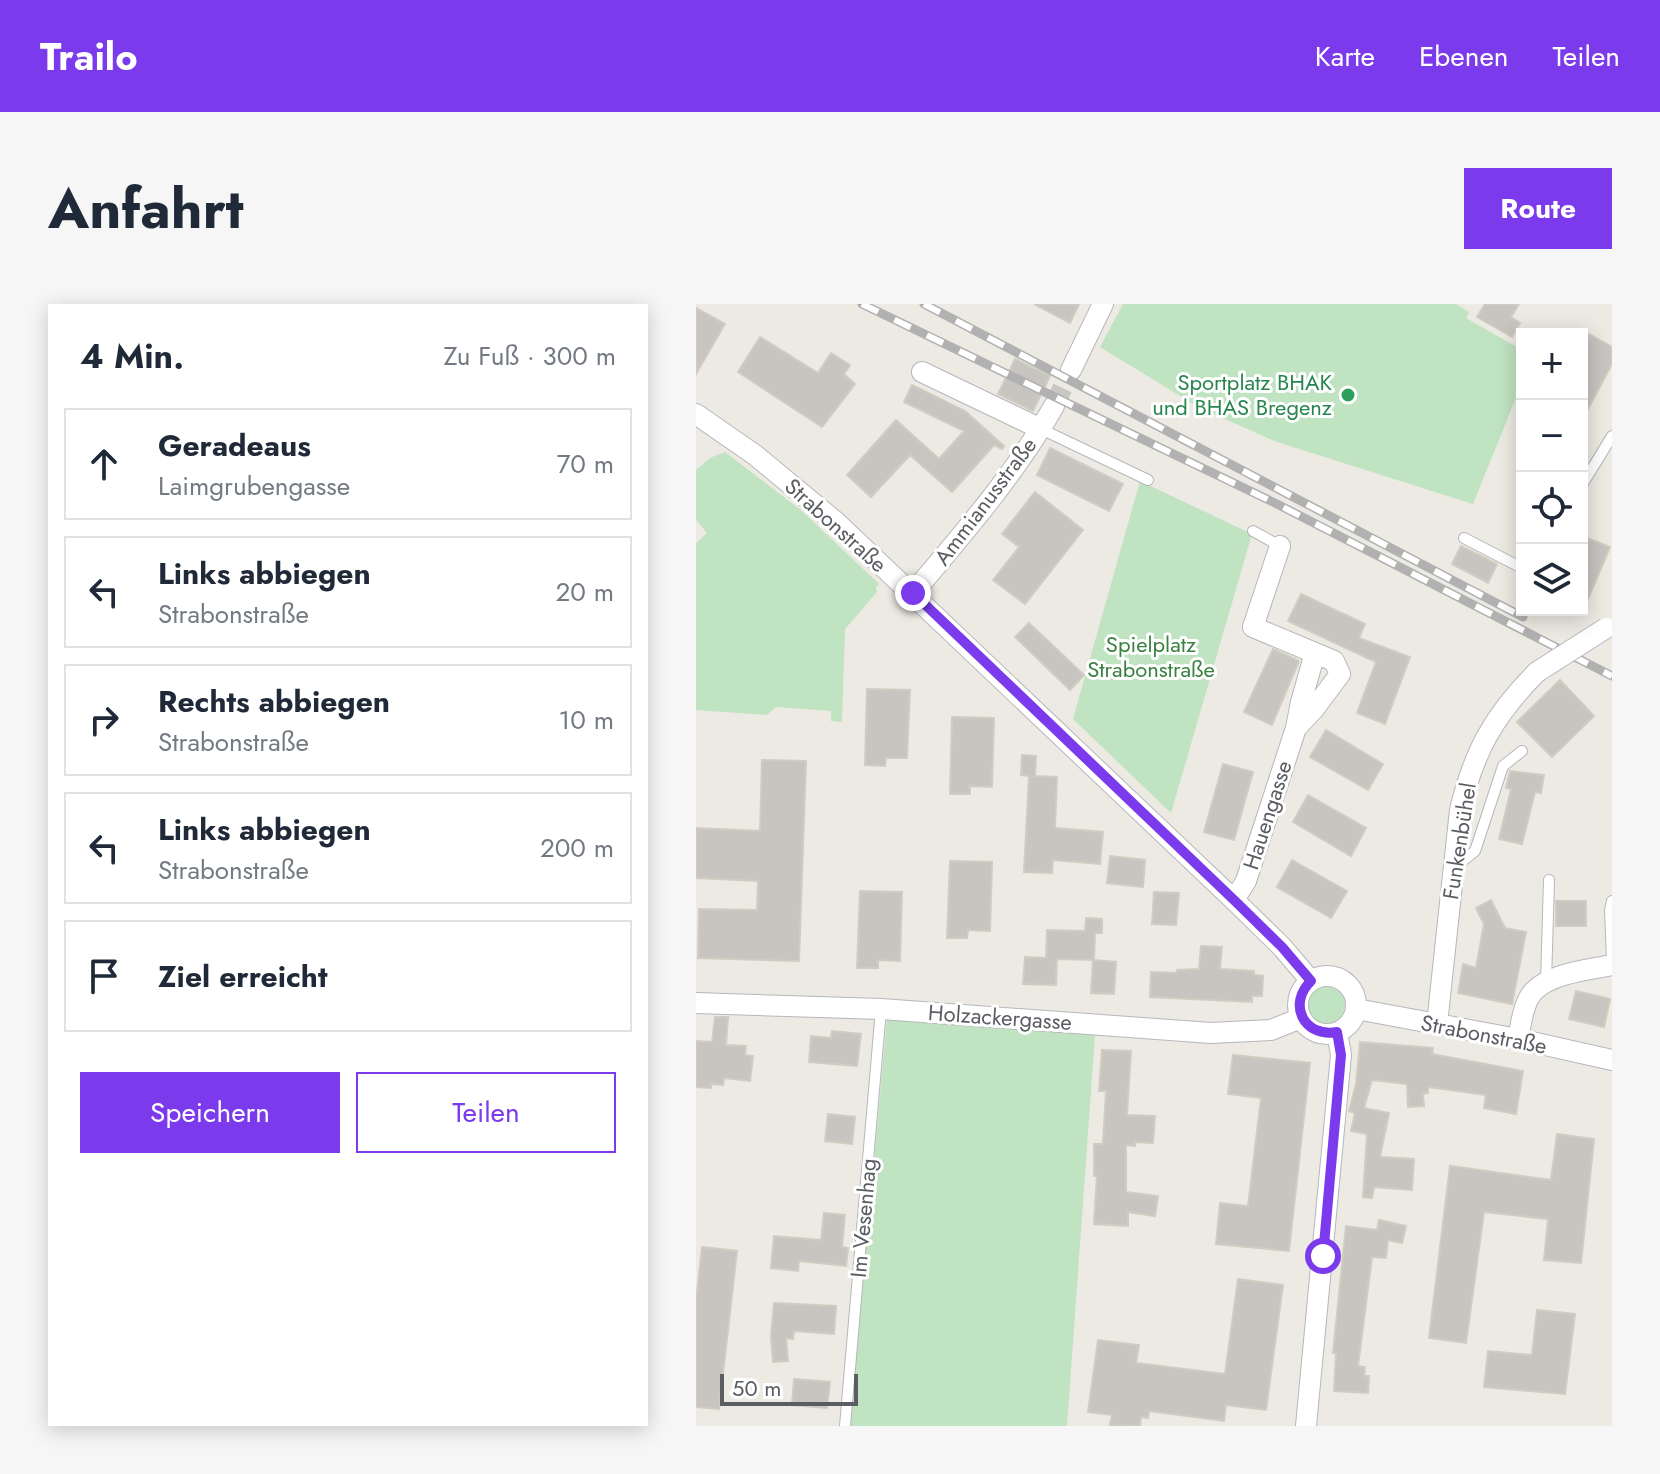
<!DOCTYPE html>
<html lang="de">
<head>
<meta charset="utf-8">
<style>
	body { margin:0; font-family:Jost,sans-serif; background:#f6f6f7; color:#1f2937 }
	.controls { position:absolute; right:24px; top:24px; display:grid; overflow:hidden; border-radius:0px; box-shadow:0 4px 20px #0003 }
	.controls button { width:72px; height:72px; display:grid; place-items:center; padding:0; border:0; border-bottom:2px solid #e0e1e3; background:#fff; color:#1f2937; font:40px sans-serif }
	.scale { position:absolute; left:24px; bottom:20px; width:138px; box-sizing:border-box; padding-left:8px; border:4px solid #5a5d62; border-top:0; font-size:22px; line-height:28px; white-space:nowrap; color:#5a5d62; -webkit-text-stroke:6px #fff; paint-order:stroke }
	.stop { position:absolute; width:24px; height:24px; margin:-18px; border:6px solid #7c3aed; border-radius:50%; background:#fff }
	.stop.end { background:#7c3aed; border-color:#fff; box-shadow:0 2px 8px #0008 }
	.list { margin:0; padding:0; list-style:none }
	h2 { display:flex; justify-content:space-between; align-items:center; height:104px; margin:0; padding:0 32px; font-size:34px }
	h2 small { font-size:26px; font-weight:400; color:#747a83 }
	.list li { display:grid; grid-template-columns:52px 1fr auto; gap:24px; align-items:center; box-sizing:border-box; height:112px; margin:0 16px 16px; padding:0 16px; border:2px solid #e0e1e3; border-radius:0px }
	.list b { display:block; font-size:30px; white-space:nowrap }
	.list p { margin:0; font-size:26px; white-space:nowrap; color:#747a83 }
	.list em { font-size:26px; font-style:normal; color:#747a83 }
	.actions { display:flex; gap:16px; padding:24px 32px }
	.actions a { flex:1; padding:18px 0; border:2px solid #7c3aed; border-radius:0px; text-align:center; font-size:28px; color:#7c3aed }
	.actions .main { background:#7c3aed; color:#fff }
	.icon { flex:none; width:44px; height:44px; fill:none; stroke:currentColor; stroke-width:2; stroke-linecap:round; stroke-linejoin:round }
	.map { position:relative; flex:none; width:916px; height:1122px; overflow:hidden; border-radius:0px }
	header { display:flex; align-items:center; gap:48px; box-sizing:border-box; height:112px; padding:0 40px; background:#7c3aed; color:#fff }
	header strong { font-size:38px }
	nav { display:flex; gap:44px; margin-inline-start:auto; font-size:28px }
	.intro { display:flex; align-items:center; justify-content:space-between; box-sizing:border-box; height:192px; padding:0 48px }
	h1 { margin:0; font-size:56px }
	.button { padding:20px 36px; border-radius:0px; background:#7c3aed; color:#fff; font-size:28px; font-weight:700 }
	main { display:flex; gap:48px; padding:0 48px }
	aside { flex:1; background:#fff; border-radius:0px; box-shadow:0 4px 20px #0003 }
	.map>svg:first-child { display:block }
</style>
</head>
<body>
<header>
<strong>Trailo</strong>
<nav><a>Karte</a><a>Ebenen</a><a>Teilen</a></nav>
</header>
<div class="intro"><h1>Anfahrt</h1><a class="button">Route</a></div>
<main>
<aside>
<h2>4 Min.<small>Zu Fuß · 300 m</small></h2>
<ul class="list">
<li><svg class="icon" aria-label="ahead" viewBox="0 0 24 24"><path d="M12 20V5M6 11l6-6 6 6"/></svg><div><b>Geradeaus</b><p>Laimgrubengasse</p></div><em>70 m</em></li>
<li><svg class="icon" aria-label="left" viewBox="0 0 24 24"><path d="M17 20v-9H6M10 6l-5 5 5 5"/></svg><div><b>Links abbiegen</b><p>Strabonstraße</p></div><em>20 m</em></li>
<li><svg class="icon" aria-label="right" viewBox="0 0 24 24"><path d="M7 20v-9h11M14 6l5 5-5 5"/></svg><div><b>Rechts abbiegen</b><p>Strabonstraße</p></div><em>10 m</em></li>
<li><svg class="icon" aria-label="left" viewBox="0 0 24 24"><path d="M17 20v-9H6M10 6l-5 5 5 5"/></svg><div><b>Links abbiegen</b><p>Strabonstraße</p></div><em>200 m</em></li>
<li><svg class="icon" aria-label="arrive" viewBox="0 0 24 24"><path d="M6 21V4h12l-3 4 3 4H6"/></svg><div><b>Ziel erreicht</b></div></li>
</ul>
<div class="actions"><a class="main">Speichern</a><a>Teilen</a></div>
</aside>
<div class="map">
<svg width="916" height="1122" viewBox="0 0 916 1122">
	<rect width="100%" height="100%" fill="#eceae2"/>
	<path fill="#c0e3c1" d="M427 0H760L773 8 770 14 826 46V79L777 200 578 137 502 103 404 43Z
		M29 148 106 207 183 280 180 283 181 288 149 325 146 418 135 417V407L80 403 71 411 0 406V239L11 229 0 216V166L14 154Z
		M444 177 556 230 475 509 377 415Z
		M613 701a18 18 0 1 1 36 0a18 18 0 1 1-36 0Z
		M191 714 399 731 371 1122H154Z"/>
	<path fill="#c8c4c0" stroke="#d1ccc1" stroke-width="2" d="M338 0H383L374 19Z
		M789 0H823L815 13 824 19 816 33 781 13Z
		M0 4 29 20 0 70Z
		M893 30 916 43V60L886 116V44Z
		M64 33 122 69 135 49 154 61 148 70 159 80 126 123 42 68Z
		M319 55 354 72 337 107 302 90Z
		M216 81 269 107 308 142 306 145 298 141 256 188 214 151 175 193 151 171 200 116 243 155 268 127 208 98Z
		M354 144 427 180 413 207 341 171Z
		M339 188 387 226 329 300 297 276 323 243 306 230Z
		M886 232 914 243 886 309Z
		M765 242 801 260 792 279 756 260Z
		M605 290 669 320 663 334 714 353 689 420 661 409 680 358 592 317Z
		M333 319 388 371 374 386 319 333Z
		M577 345 603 357 576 421 548 408Z
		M864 376 898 412 856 453 821 418Z
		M171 385 214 386 211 454H190L189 462 169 461Z
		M256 413 298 414 296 483 274 482V490H254Z
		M630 426 687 460 672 486 614 453Z
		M326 451 340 452 339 472 361 473 359 524 407 528 404 560 357 556 356 569 328 568 333 472 325 471Z
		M66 456 110 457 103 657 2 654 3 605 61 606 62 577 0 574V524L64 527Z
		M527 460 557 468 538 536 508 528Z
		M814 467 848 471 845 489 839 488 826 540 803 535 815 485 810 484Z
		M612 491 670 524 655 552 597 518Z
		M414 552 449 556 447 583 411 579Z
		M596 556 651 587 635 614 581 583Z
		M254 557 296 558 294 627 272 626 271 634H251Z
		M164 587 206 588 204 657 182 656V664H161Z
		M458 588 483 589 480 621 456 620Z
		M795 596 809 624 830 628 816 700 762 689 767 660 780 664 788 620 780 604Z
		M860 597H890V622H860Z
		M390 614 406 615V629H399L398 656 361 655 360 681 327 680 329 653 350 654 351 626 389 627Z
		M505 642 526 643 524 665 558 667V671L567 672 566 692H556V698L454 693 455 668 481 669V666L503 665Z
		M397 656 420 658 418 690 395 689Z
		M880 687 914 695 908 723 873 715Z
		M19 713H32L30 741 50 742 49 751 57 752 54 777 28 774 27 781 15 780V784L0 783V737L16 738Z
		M136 727 165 730 161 762 113 758 115 732 135 734Z
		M664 738 737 744 736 750 827 767 820 810 788 804 790 791 732 783V789L727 790 728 802 712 803 711 780 676 776 668 804 693 809 684 853 718 855 716 886 678 883 676 894 667 893 671 830 655 827 659 809 653 807 660 780Z
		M406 746 435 747 431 811 459 812 457 839 439 838V842L430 841V888L462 892 459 912 432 908V922L398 920 401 872H398V840H407L410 787H403Z
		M537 751 614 759 593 947 520 940 524 899 552 902 565 794 532 790Z
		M132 810 159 813 156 840 129 837Z
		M861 830 898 835 885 959 848 956 852 915 788 908 770 1039 733 1034 754 862 855 876Z
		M128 909 149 911 146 943 152 944 150 962 103 957 102 967 75 964 78 932 125 936Z
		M683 916 710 922 706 939 692 936 690 954 676 953 662 1062 669 1063 668 1072H673L672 1089 638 1087 640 1049H637L650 922 681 926Z
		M6 943 41 947 23 1105 0 1103V998Z
		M542 975 587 981 570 1106 530 1101 528 1117 453 1107 452 1114 445 1113 444 1122 414 1121 416 1111 392 1108 402 1036 443 1041 440 1059 529 1070Z
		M78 999 140 1002 138 1030 98 1027 97 1035 90 1034 92 1057 77 1058 75 1033Z
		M841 1006 879 1010 869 1090 788 1083 792 1047 836 1051Z
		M98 1075 134 1078 131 1104 96 1101Z"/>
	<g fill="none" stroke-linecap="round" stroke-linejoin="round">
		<path stroke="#c8c7c2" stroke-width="20" stroke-dasharray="20 10" stroke-linecap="butt" d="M358 102 375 66"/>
		<defs>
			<path id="service" d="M345 125 452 176
				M886 181 916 132
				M557 227 584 242
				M768 234 826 264
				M760 562 779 547 807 462 826 447
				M916 597 914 606 916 656
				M850 678 853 576
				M149 1122 185 705"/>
			<path id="minor" d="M375 66 407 0
				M226 68 345 125
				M0 110 59 151 140 218 538 596 586 643 615 677
				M584 242 557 323 638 357 644 370 618 405 600 424
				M217 289C267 230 319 170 358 102
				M538 596 550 577 600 424 605 398 619 349
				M602 701a29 29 0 1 1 58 0a29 29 0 1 1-58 0Z
				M0 699 185 705 515 729 575 726 605 714
				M660 705 822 735 916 756
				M741 720 764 506C778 447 798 411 841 368
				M822 735C825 721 827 698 838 687 856 669 892 666 916 661
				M610 1122 645 751 641 728"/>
		</defs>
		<use href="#service" stroke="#b5b7bc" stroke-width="12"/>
		<use href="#minor" stroke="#b5b7bc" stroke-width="22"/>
		<use href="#service" stroke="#fff" stroke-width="10"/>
		<use href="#minor" stroke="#fff" stroke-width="20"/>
		<defs>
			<path id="rail" d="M166 0 581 200 916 372
				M228 0 827 313"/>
		</defs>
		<use href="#rail" stroke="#b1b1b2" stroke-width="9"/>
		<use href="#rail" stroke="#fff" stroke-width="6" stroke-dasharray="18" stroke-linecap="butt"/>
		<defs>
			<path id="minor-bridge" d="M841 368 910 324"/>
		</defs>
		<use href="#minor-bridge" stroke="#b5b7bc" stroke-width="22" stroke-linecap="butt"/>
		<use href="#minor-bridge" stroke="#fff" stroke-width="20"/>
	</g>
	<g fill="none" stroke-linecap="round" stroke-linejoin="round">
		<path stroke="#7c3aed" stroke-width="10" d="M217 289 538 596 586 643 615 677C591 700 608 734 641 728L645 751 627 952"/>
	</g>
	<circle fill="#2e9e5b" stroke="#fff" stroke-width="3" cx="652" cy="91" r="8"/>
	<g text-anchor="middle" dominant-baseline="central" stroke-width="6" stroke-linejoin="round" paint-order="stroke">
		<g font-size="22" fill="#27864d" stroke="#fff" text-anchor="end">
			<text x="636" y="78">Sportplatz BHAK<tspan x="636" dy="25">und BHAS Bregenz</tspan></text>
		</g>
		<g font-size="22" fill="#5a5d62" stroke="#fff">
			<text transform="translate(289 197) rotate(-53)">Ammianusstraße</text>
			<text transform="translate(140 221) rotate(42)">Strabonstraße</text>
			<text transform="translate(571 511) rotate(-72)">Hauengasse</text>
			<text transform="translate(763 537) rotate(-81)">Funkenbühel</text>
			<text transform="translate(304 713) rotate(4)">Holzackergasse</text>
			<text transform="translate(788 730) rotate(11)">Strabonstraße</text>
			<text transform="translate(167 914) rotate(-85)">Im Vesenhag</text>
		</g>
		<g font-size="22" fill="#3a8140" stroke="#fff">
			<text x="455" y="340">Spielplatz<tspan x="455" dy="25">Strabonstraße</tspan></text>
		</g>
	</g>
</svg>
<div class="controls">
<button>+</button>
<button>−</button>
<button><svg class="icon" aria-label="locate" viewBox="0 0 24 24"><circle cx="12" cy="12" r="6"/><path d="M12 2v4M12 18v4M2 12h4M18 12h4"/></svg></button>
<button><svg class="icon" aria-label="layers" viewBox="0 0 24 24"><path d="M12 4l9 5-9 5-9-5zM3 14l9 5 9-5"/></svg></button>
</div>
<div class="scale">50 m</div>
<div class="stop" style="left:627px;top:952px"></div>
<div class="stop end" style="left:217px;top:289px"></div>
</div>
</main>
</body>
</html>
